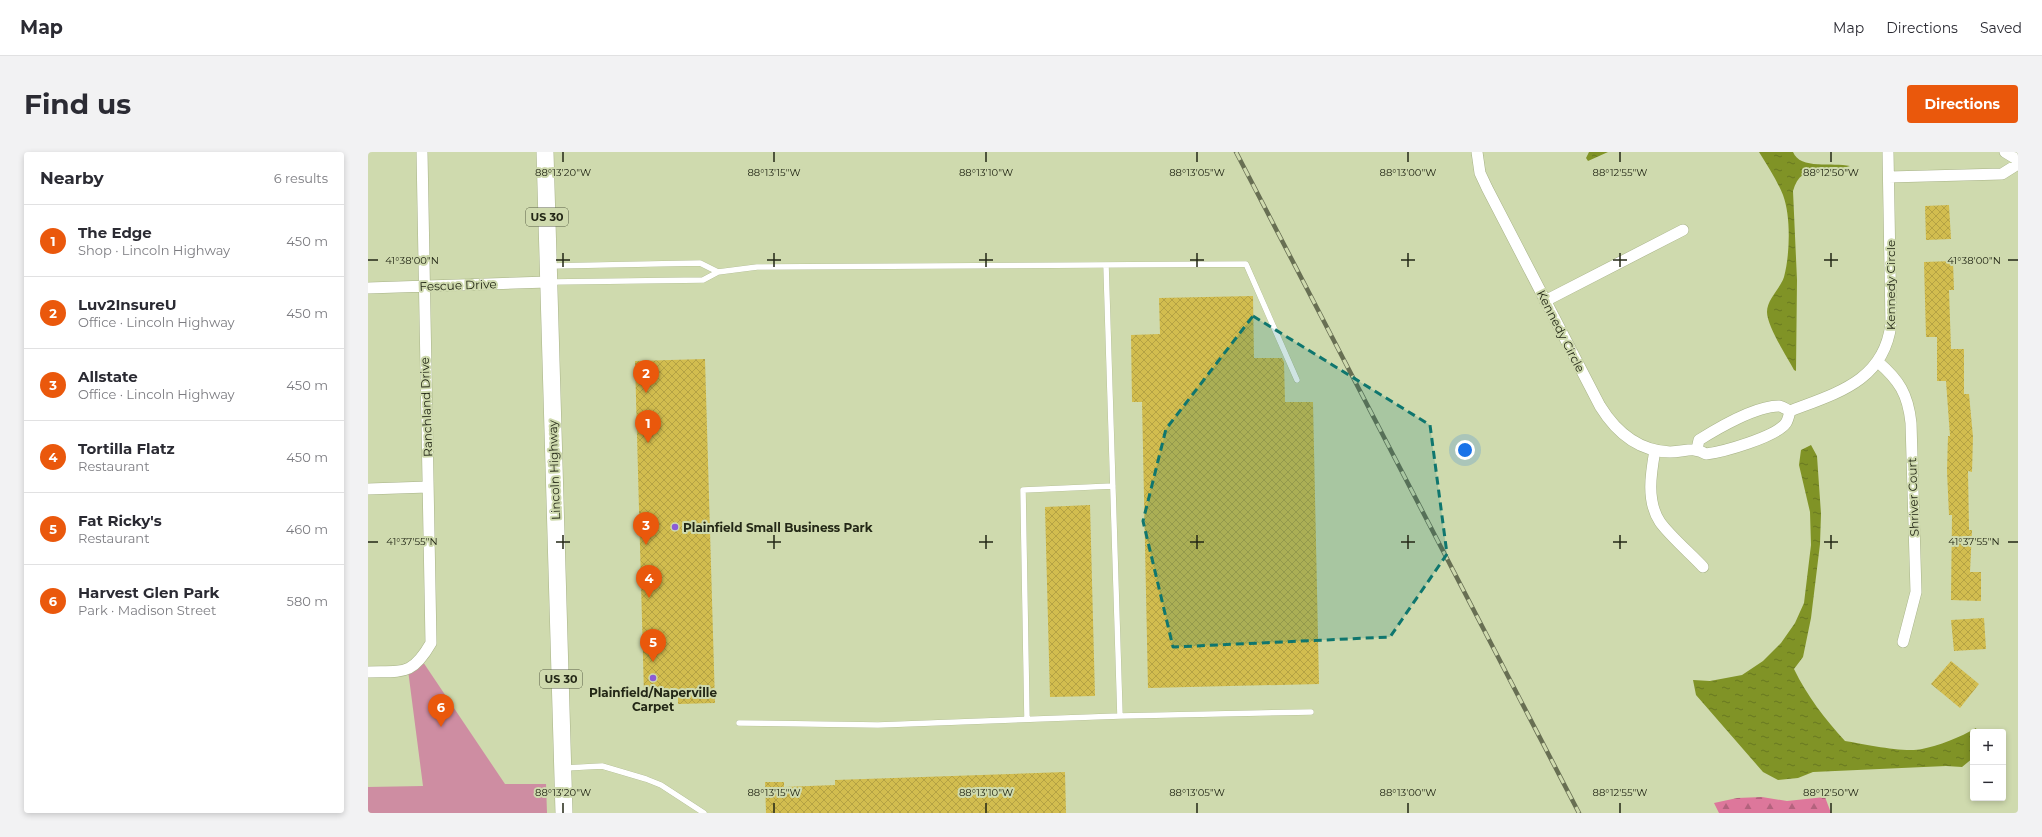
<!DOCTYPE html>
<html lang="en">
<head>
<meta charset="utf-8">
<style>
	body { margin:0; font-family:Montserrat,sans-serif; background:#f2f2f3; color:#2b2b33 }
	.controls { position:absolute; right:12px; bottom:12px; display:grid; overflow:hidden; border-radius:4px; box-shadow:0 2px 6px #0003 }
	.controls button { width:36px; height:36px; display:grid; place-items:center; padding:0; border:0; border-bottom:1px solid #e1e1e2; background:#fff; color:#2b2b33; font:20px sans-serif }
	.you { position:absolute; left:1097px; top:298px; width:14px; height:14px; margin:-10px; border:3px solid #fff; border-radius:50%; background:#1a73e8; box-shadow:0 0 0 6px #1a73e833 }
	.badge { display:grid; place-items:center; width:26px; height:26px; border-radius:50%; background:#ea580c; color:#fff; font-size:13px; font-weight:700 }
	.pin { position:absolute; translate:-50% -33px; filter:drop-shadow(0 1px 2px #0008) }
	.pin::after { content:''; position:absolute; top:21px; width:14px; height:12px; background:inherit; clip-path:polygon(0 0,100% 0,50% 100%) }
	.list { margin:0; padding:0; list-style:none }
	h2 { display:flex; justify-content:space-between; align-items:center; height:52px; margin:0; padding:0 16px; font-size:17px }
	h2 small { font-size:13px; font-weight:400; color:#7c7c81 }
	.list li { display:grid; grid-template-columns:26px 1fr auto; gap:12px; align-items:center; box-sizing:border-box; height:72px; padding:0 16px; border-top:1px solid #e1e1e2 }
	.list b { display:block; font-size:15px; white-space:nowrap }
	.list p { margin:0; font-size:13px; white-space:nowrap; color:#7c7c81 }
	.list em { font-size:13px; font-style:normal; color:#7c7c81 }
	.map { position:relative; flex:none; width:1650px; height:661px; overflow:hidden; border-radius:4px }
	header { display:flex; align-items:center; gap:24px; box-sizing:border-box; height:56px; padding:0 20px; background:#fff; border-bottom:1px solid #e1e1e2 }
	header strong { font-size:19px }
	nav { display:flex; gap:22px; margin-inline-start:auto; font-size:14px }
	.intro { display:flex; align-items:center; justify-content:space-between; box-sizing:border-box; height:96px; padding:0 24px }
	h1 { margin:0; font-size:28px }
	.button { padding:10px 18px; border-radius:4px; background:#ea580c; color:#fff; font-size:14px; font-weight:700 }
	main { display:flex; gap:24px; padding:0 24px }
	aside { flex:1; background:#fff; border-radius:4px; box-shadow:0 2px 6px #0003 }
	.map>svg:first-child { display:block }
</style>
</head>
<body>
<header>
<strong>Map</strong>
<nav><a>Map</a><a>Directions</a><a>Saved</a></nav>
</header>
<div class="intro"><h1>Find us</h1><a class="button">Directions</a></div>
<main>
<aside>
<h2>Nearby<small>6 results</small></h2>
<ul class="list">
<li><span class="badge">1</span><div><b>The Edge</b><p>Shop · Lincoln Highway</p></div><em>450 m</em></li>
<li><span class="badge">2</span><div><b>Luv2InsureU</b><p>Office · Lincoln Highway</p></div><em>450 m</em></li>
<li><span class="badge">3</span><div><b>Allstate</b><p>Office · Lincoln Highway</p></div><em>450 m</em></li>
<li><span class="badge">4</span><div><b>Tortilla Flatz</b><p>Restaurant</p></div><em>450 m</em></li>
<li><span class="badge">5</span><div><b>Fat Ricky's</b><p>Restaurant</p></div><em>460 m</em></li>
<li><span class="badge">6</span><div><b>Harvest Glen Park</b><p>Park · Madison Street</p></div><em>580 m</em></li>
</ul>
</aside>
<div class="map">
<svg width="1650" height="661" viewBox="0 0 1650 661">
	<defs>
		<pattern id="forest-firs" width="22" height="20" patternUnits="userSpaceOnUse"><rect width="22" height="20" fill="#dd779b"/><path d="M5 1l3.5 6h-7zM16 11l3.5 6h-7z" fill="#b3627d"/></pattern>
		<pattern id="water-ripples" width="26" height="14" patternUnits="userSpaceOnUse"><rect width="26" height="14" fill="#809326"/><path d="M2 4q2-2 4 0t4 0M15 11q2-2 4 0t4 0" fill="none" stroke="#687820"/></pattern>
		<pattern id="building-cross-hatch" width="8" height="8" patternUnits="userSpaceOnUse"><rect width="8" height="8" fill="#d2bd4f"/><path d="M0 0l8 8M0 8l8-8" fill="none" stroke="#b4a244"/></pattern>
	</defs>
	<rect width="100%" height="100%" fill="#cfdaae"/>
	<path fill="url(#forest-firs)" d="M1394 645 1419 649 1457 645 1463 661H1351L1346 651 1369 646Z"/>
	<path fill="#ce8da2" d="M53 507 137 632H178L179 661H0V635L55 634 40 518Z"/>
	<path fill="url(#water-ripples)" d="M1221 0H1240L1220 9 1218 6Z
		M1391 0H1425C1432 18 1465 10 1482 14 1459 22 1434 8 1425 39L1429 128 1428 219 1426 218C1419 205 1399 174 1399 160 1399 147 1412 137 1416 125 1422 103 1423 64 1415 43 1409 28 1399 13 1391 0Z
		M1443 293 1449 304 1453 362 1452 392 1443 466 1435 505 1426 517C1439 544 1457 567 1477 589 1496 592 1536 601 1554 597 1570 594 1593 585 1608 576L1609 580H1605V606L1594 615 1578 614 1445 620 1430 626 1410 628 1395 620 1328 543 1325 528 1342 529 1374 523 1395 509 1413 491 1427 471 1436 451 1443 393 1442 360 1431 313 1433 298Z"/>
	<path fill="url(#building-cross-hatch)" d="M1581 53 1583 87 1558 88 1557 54Z
		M1585 109 1586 138H1581L1583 197H1596V242H1601L1605 285 1604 320 1600 319 1601 378H1604L1602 420H1613V449L1583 448 1584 363H1581L1579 319 1580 284H1582L1578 229H1569V185H1558L1556 110Z
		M885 144 886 206H914L916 210 917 250H945L951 532 780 536 774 250H764L763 183 792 182 791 146Z
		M337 207 347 551 310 552V541L276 542 267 209Z
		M722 353 727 544 682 545 677 355Z
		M1616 466 1618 497 1586 499 1583 468Z
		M1583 509 1611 532 1592 556 1563 532Z
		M697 620 698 661H398L397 630H416V635L467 633V628Z"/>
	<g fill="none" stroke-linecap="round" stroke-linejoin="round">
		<defs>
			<path id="service" d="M738 113 752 564
				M182 114 332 111 350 120
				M183 130 335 128 350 120 389 115 878 112 929 228
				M659 567 655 338 745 334
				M371 571 510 573 752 564 943 560
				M197 616 234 614 278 627 293 633 336 661"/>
			<path id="minor" d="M1109 0 1112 21 1119 36 1232 254C1248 280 1270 299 1302 300 1317 300 1325 294 1338 302 1355 300 1408 285 1418 271 1420 268 1421 263 1422 259
				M1637 0 1650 8
				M1521 25 1634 22 1650 12
				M0 136 180 130
				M1177 149 1315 78
				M1510 210C1531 228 1540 242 1543 271L1548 440 1535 490
				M1329 297 1331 288C1350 276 1388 254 1411 254 1414 254 1419 258 1422 259 1469 241 1516 229 1523 172L1520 0
				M1287 298C1283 321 1278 349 1292 370 1301 383 1324 403 1335 415
				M0 337 60 335
				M0 520C35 519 44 524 63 491L54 0"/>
			<path id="primary" d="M177 0 196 661"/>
		</defs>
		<use href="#service" stroke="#a7b287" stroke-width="6"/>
		<use href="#minor" stroke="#a7b287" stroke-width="12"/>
		<use href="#primary" stroke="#a7b287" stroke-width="18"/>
		<use href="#service" stroke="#fff" stroke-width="5.5"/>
		<use href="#minor" stroke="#fff" stroke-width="11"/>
		<use href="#primary" stroke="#fff" stroke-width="17"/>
		<defs>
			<path id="rail" d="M868 0 1211 661"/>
		</defs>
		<use href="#rail" stroke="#686f53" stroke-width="4.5"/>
		<use href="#rail" stroke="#cfdaae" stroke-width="3" stroke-dasharray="9" stroke-linecap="butt"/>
	</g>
	<path fill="#0f766e" fill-opacity="0.2" stroke="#0f766e" stroke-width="3" stroke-dasharray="8 5" stroke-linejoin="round" d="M885 164 1062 273 1079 402 1022 485 805 495 775 369 798 277Z"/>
	<path fill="none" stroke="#232716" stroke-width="1.5" d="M195 0V10M406 0V10M618 0V10M829 0V10M1040 0V10M1252 0V10M1463 0V10M195 101V115M406 101V115M618 101V115M829 101V115M1040 101V115M1252 101V115M1463 101V115M0 108H10M188 108H202M399 108H413M611 108H625M822 108H836M1033 108H1047M1245 108H1259M1456 108H1470M1640 108H1650M195 383V397M406 383V397M618 383V397M829 383V397M1040 383V397M1252 383V397M1463 383V397M0 390H10M188 390H202M399 390H413M611 390H625M822 390H836M1033 390H1047M1245 390H1259M1456 390H1470M1640 390H1650M195 651V661M406 651V661M618 651V661M829 651V661M1040 651V661M1252 651V661M1463 651V661"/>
	<g fill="#8c5cd6" stroke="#cfdaae" stroke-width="1.5">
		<circle cx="307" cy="375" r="4"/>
		<circle cx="285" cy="526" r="4"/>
	</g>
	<g text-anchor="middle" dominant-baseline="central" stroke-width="4" stroke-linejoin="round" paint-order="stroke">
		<g fill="#cfdaae" stroke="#575d44" stroke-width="1">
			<rect x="158" y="56" width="42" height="18" rx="3"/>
			<rect x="172" y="518" width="42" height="18" rx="3"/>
		</g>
		<g font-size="11" font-weight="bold" fill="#232716">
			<text x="179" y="65">US 30</text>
			<text x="193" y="527">US 30</text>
		</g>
		<g font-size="12" fill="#232716" stroke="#cfdaae">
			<text transform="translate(90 133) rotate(-2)">Fescue Drive</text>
			<text transform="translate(1522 133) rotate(-90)">Kennedy Circle</text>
			<text transform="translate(1193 179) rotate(63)">Kennedy Circle</text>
			<text transform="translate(58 255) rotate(-92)">Ranchland Drive</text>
			<text transform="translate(186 318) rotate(-92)">Lincoln Highway</text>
			<text transform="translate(1545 345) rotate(-92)">Shriver Court</text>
		</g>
		<g font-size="12" font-weight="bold" fill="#232716" stroke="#cfdaae" text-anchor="start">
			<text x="315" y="375">Plainfield Small Business Park</text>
			<text x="285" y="540" text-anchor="middle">Plainfield/Naperville<tspan x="285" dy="14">Carpet</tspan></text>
		</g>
	</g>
	<g font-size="10" text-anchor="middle" fill="#232716" stroke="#cfdaae" stroke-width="4" stroke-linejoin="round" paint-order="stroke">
		<text x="195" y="24">88°13'20"W</text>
		<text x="406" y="24">88°13'15"W</text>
		<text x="618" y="24">88°13'10"W</text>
		<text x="829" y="24">88°13'05"W</text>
		<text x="1040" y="24">88°13'00"W</text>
		<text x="1252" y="24">88°12'55"W</text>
		<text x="1463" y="24">88°12'50"W</text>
		<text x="44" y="112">41°38'00"N</text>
		<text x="1606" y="112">41°38'00"N</text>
		<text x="44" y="393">41°37'55"N</text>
		<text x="1606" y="393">41°37'55"N</text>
		<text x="195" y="644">88°13'20"W</text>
		<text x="406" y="644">88°13'15"W</text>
		<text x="618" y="644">88°13'10"W</text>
		<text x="829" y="644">88°13'05"W</text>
		<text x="1040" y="644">88°13'00"W</text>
		<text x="1252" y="644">88°12'55"W</text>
		<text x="1463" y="644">88°12'50"W</text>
	</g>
</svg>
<div class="controls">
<button>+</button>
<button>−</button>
</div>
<div class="you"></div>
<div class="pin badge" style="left:280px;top:291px">1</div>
<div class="pin badge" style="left:278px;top:241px">2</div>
<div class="pin badge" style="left:278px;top:393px">3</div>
<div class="pin badge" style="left:281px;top:446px">4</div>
<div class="pin badge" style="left:285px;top:510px">5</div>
<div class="pin badge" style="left:73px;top:575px">6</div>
</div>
</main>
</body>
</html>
